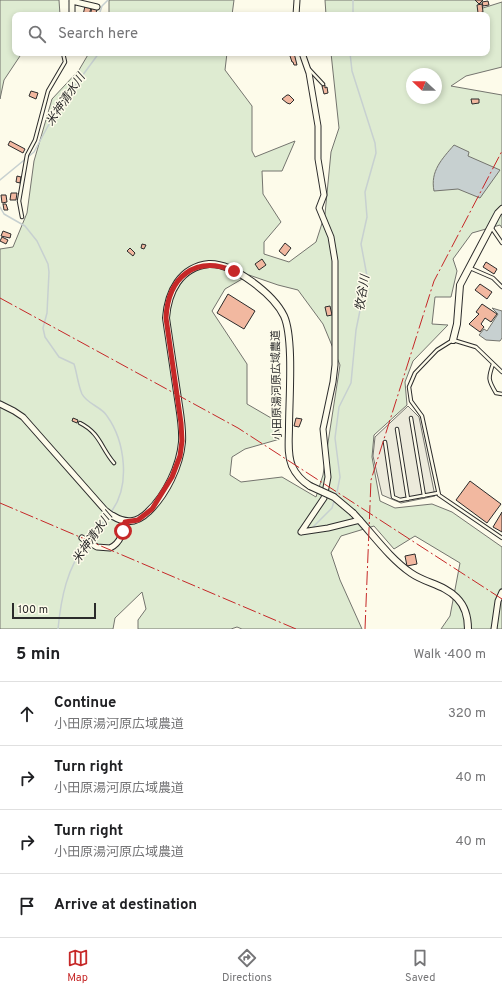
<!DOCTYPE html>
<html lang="en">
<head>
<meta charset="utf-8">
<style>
	body { margin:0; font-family:Overpass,"Noto Sans JP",sans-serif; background:#f6f6f6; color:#202124 }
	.compass { position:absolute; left:406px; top:68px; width:36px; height:36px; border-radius:50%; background:#fff; box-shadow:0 2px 6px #0003; rotate:292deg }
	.scale { position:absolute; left:12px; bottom:10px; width:84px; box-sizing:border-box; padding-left:4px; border:2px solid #2b2b2b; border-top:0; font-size:11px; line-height:14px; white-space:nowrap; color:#2b2b2b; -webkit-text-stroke:3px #fdfbea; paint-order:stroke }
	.stop { position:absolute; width:12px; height:12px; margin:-9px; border:3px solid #c62828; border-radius:50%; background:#fff }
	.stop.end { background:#c62828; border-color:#fff; box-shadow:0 1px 4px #0008 }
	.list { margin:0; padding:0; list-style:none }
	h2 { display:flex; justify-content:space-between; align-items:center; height:52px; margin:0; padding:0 16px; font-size:17px }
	h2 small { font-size:13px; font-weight:400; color:#757577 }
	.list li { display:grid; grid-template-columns:26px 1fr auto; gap:12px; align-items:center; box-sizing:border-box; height:64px; padding:0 16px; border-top:1px solid #e0e0e0 }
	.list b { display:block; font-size:15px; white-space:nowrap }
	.list p { margin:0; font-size:13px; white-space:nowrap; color:#757577 }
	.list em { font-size:13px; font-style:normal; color:#757577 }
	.icon { flex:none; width:22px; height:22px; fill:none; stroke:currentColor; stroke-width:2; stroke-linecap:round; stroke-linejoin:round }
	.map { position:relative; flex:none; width:502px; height:629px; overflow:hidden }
	.search { position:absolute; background:#fff; box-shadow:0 2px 6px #0003; left:12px; right:12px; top:12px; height:44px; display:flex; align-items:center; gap:10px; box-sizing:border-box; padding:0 14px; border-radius:8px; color:#757577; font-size:15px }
	.sheet { height:308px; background:#fff }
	nav { display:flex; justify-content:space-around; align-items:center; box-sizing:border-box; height:56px; border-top:1px solid #e0e0e0; background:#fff; font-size:11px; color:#757577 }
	nav a { display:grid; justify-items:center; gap:2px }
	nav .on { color:#c62828 }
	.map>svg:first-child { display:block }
</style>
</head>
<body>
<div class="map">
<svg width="502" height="629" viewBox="0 0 502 629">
	<rect width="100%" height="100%" fill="#fdfbea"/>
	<path fill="#deebd1" stroke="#74746e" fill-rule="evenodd" d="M0 0H59L60 15H15V53H22L4 80 0 99Z
		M109 0H234L232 15H109Z
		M325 0H479L483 8 502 2V67L466 76 451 86 502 95V228L500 225 472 233 453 259 457 271 451 297H435L432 324 448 325 413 361 405 382 407 405 374 435 372 457 380 501 395 508 432 504 452 512 502 547V629H441L450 616 460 563 415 536 394 549 374 526 341 536 331 553 340 580 362 629H242L237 627 231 629H138V620L146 609 142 592 115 618 113 629H0V249L13 247 27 213 34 161 52 99 79 70 89 53H227L225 70 252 106V151L255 157 295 141 282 171H262L263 194 281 222 264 242V254L289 262 316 242 325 214 331 152 339 128 331 53H487V15H326ZM412 74H436V98H412ZM249 275 278 285 298 290 323 324 340 365 323 475 316 497 282 477 241 482 230 475 232 457 245 449 280 439 278 422 247 404V364L212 311 225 289Z"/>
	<path fill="#eceadb" stroke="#74746e" d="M408 406 419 417 435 496 401 503 382 495 373 456 375 437Z"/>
	<path fill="#c7d0d0" stroke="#74746e" d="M454 145 469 152 468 156 500 170 480 198 458 189 434 191C430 171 442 159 454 145Z
		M492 308 502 311V338L500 341 486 340 479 335 484 329 487 331 498 314Z"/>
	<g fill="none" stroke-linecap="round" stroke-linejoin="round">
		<path stroke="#c7d0d0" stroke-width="1.5" d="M99 15 102 6 108 0
			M353 15V0
			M0 180 34 152 55 113 99 53
			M0 207 4 214 25 226 37 241 48 264 49 272 47 313 43 328 45 337 59 357 74 364C77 373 78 385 82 394 87 404 102 407 107 416 125 441 131 486 111 512
			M336 497 340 477 335 438 339 407 351 383 356 330 367 276 361 244 367 217 365 192 376 153 375 143 352 71 350 53
			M313 527 332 508 334 501
			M90 540 109 515
			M58 629C61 598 67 567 87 543"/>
	</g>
	<path fill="#f2b8a0" stroke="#2b2b2b" d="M475 0H483L479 4Z
		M488 1 489 5 483 6 482 2Z
		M482 4 483 12 478 13 477 5Z
		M85 6 91 8 89 15H83Z
		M92 8 97 10 95 15H90Z
		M289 53H294L297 65H294L293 62H292Z
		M325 85V88L327 87 328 93 324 94 322 86Z
		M31 91 38 93 36 99 29 96Z
		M287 95H289L294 100 290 104 287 103 282 99Z
		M471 99H479V103L472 104Z
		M10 141 25 149 23 153 8 145Z
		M17 176 21 177 20 183 16 182Z
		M11 193H17L16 200H10Z
		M1 195H6L7 202 2 203Z
		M3 204H6L8 210H4Z
		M3 231 11 234 10 238 1 236Z
		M2 237 8 240 6 244 0 241Z
		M285 243 291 248 285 256 279 251Z
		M142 244 146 245 144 249 141 248Z
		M130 248 135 253 133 256 127 251Z
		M262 259 266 265 259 270 255 264Z
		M486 262 497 269 494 274 483 267Z
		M480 284 492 292 487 299 475 290Z
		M228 294 255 311 244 329 217 313Z
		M482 304 497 314 491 322 485 318 481 324 484 327 480 332 469 324 479 314 476 312Z
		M330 306 332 315 327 316 325 307Z
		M73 418 78 420 77 423 72 421Z
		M296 418 302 419 299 427 294 426Z
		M470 481 501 504 487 523 456 500Z
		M502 512V532L493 527Z
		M415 554 417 564 407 566 405 556Z"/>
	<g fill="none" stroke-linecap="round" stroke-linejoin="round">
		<defs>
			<path id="service" d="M309 69 323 84
				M22 217 19 201 27 155 35 140 48 91 65 62 63 53
				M491 227 502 243
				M470 268 493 278 502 287
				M493 364C488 378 488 380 496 393L502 394
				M502 372 476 347 453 340 437 350 415 373 409 387 411 401 422 416 439 495 502 538
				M411 418 424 496
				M80 423C100 433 101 448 114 463
				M397 429 408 499
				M385 442 393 497 400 500 438 493"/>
			<path id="minor" d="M72 1 97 7
				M72 15V0
				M296 15 297 0
				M0 404 14 411 23 417 105 510 113 516
				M301 532 324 498 328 477 323 429 333 382 335 365V261L331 237 319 208 324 195 318 159V126L309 73 302 53
				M301 532 328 528 360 520
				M82 538 97 547 110 548C121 543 123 532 125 521
				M494 629 498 601 502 592"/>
			<path id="tertiary" d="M453 340 457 324 460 285 498 213 502 209
				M353 513C372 533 389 558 411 573 425 583 445 585 457 598 465 606 468 618 468 629
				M113 516C126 524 137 523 148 512 166 495 180 466 182 442 183 428 180 413 178 399 174 372 170 345 166 318 168 292 180 267 209 264 234 263 274 295 284 316 294 338 289 401 289 427 289 440 287 454 292 466 296 475 302 481 310 486"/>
		</defs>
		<use href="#service" stroke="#2b2b2b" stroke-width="4.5"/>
		<use href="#minor" stroke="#2b2b2b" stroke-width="7"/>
		<use href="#tertiary" stroke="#2b2b2b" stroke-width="8"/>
		<use href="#service" stroke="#fdfbea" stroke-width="2.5"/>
		<use href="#minor" stroke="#fdfbea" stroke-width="5"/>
		<use href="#tertiary" stroke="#fdfbea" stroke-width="6"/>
		<defs>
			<path id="tertiary-bridge" d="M310 486 334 497 353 513"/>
		</defs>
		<use href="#tertiary-bridge" stroke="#2b2b2b" stroke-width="8" stroke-linecap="butt"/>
		<use href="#tertiary-bridge" stroke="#fdfbea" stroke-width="6"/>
		<path stroke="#c62828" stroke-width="1" stroke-dasharray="14 3 2 3" stroke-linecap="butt" d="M0 298 238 428 502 599
			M0 503 296 629
			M365 629 371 480 434 281 502 151"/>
	</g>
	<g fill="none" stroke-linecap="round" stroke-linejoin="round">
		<path stroke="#c62828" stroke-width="5" d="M123 531 125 522 138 520 152 509 172 477 180 456 182 441 181 423 166 318C168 277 195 255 234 271"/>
	</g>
	<g text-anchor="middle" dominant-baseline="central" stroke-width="3" stroke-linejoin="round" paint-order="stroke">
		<g font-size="11" fill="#2b2b2b" stroke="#fdfbea">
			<text transform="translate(277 385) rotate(-91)">小田原湯河原広域農道</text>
		</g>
		<g font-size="12" font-style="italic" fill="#2b2b2b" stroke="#fdfbea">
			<text transform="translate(66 100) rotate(-56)">米神清水川</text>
			<text transform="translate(363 293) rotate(-81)">牧谷川</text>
			<text transform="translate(93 538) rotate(-55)">米神清水川</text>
		</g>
	</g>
</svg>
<svg class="compass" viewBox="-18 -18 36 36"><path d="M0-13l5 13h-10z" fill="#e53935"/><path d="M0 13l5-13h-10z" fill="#757577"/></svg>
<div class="scale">100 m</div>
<div class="stop" style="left:123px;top:531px"></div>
<div class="stop end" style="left:234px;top:271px"></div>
<div class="search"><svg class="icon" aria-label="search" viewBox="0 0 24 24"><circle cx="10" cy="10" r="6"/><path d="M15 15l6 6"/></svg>Search here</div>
</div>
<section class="sheet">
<h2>5 min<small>Walk · 400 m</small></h2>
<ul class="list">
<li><svg class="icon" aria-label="ahead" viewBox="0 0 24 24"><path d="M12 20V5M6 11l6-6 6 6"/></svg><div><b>Continue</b><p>小田原湯河原広域農道</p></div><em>320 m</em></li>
<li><svg class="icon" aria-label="right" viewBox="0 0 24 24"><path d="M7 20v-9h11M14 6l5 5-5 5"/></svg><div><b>Turn right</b><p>小田原湯河原広域農道</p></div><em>40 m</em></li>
<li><svg class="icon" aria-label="right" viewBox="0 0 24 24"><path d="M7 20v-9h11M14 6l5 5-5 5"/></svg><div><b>Turn right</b><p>小田原湯河原広域農道</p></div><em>40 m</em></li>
<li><svg class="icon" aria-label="arrive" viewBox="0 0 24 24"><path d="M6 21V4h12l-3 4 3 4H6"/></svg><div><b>Arrive at destination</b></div></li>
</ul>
</section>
<nav>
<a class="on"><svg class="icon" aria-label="map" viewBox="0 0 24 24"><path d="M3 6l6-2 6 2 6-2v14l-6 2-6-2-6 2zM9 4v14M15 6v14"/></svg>Map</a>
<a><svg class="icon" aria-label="directions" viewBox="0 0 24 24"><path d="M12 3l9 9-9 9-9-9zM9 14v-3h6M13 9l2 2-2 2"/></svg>Directions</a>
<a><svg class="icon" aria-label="saved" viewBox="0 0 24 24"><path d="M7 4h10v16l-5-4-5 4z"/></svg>Saved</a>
</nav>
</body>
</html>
